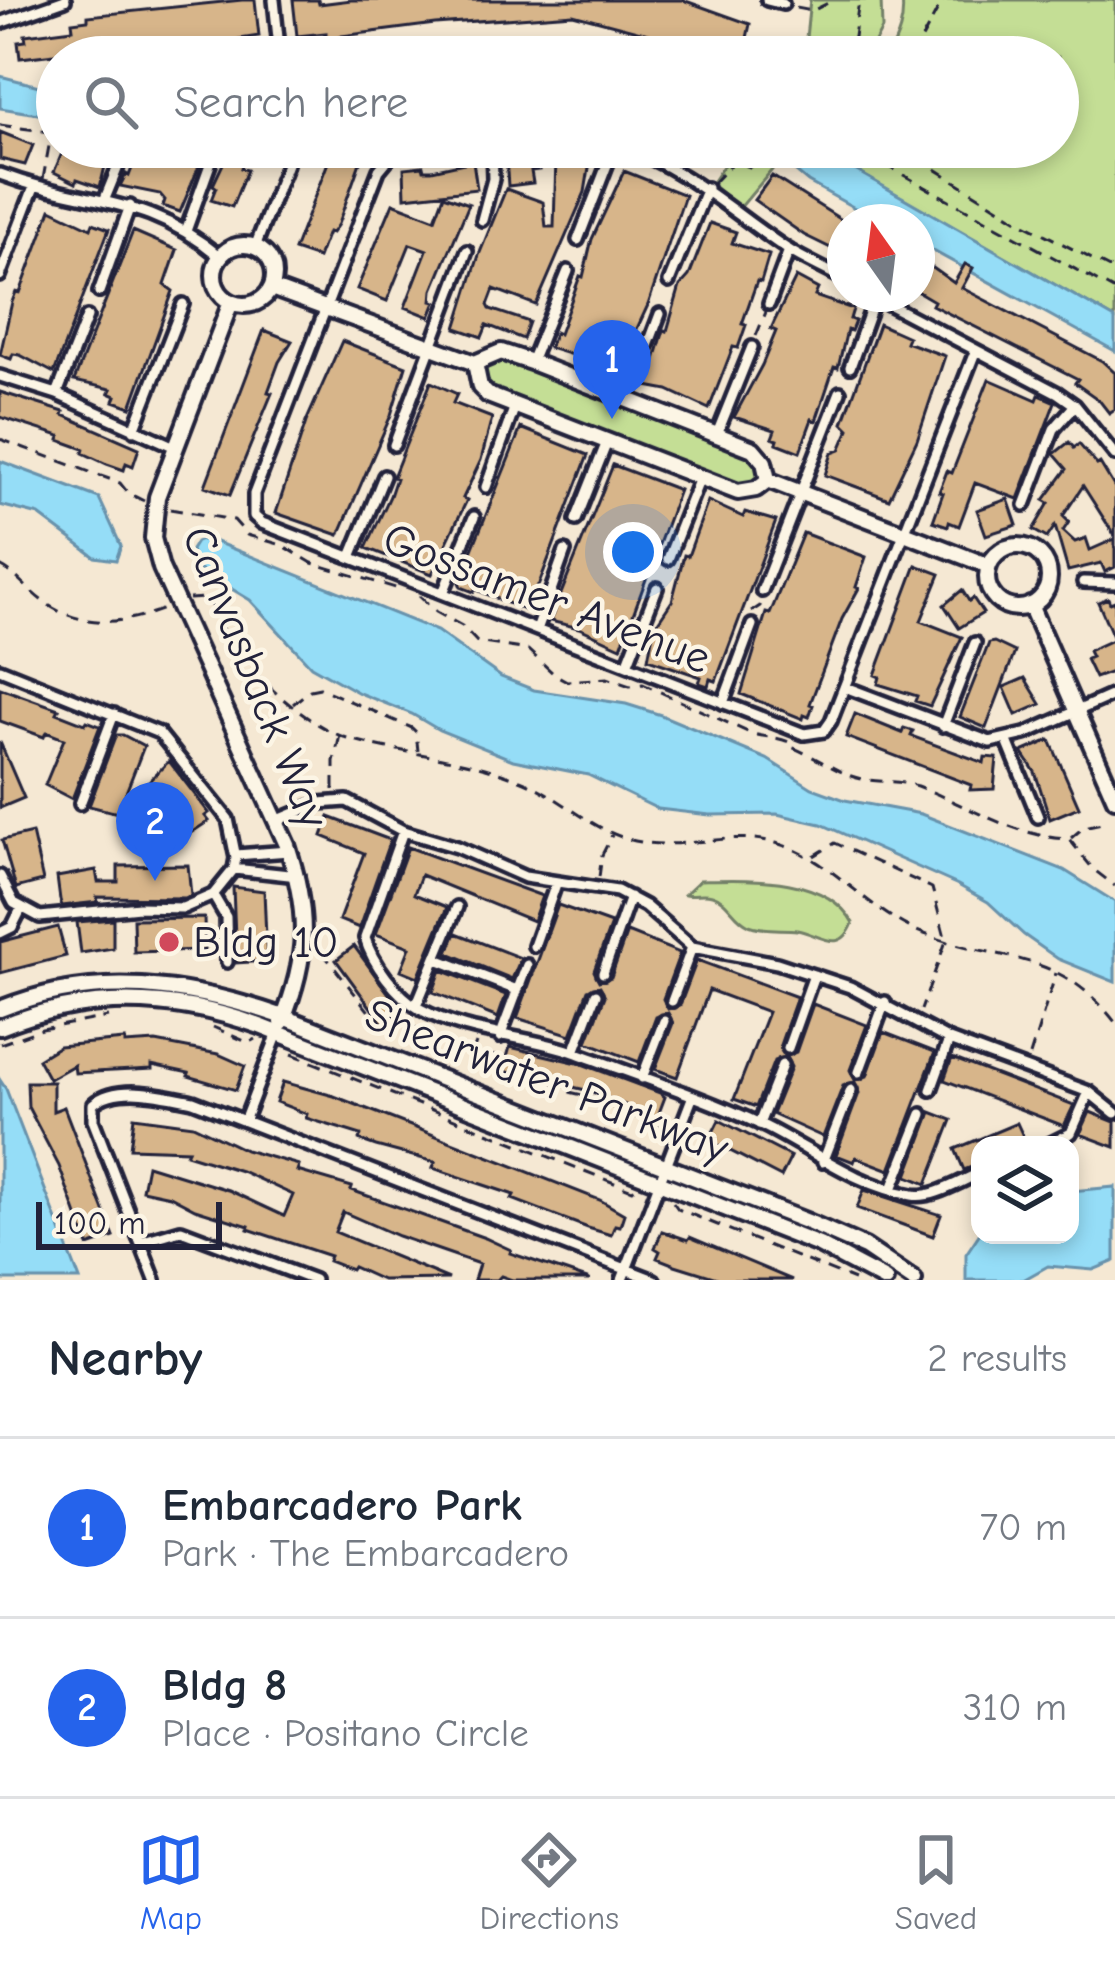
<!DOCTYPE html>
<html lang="en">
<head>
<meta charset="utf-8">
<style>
	body { margin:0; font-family:"Comic Neue",sans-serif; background:#f2f2f3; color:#1f2937 }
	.controls { position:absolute; right:36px; bottom:36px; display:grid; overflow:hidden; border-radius:24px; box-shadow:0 6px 18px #0003 }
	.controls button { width:108px; height:108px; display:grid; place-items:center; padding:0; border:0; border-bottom:3px solid #e0e1e3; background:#fff; color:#1f2937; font:60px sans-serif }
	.compass { position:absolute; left:827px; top:204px; width:108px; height:108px; border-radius:50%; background:#fff; box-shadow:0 6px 18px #0003; rotate:346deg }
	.scale { position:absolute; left:36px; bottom:30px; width:186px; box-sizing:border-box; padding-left:12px; border:6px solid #22223b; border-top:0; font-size:33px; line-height:42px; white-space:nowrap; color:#22223b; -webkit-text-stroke:9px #fcf5e5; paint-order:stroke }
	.you { position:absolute; left:633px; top:552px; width:42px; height:42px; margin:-30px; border:9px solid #fff; border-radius:50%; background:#1a73e8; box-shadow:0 0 0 18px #1a73e833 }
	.badge { display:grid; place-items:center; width:78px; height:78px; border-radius:50%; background:#2563eb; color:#fff; font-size:39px; font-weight:700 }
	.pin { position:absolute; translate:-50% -99px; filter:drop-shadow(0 3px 6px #0008) }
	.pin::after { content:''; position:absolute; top:63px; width:42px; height:36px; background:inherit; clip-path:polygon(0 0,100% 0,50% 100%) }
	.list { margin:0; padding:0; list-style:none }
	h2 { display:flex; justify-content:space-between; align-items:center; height:156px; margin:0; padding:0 48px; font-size:51px }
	h2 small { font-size:39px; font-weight:400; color:#747a83 }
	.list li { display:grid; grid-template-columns:78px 1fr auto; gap:36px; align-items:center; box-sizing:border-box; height:180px; padding:0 48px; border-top:3px solid #e0e1e3 }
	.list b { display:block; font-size:45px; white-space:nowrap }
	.list p { margin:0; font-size:39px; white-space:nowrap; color:#747a83 }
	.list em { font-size:39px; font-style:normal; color:#747a83 }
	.icon { flex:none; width:66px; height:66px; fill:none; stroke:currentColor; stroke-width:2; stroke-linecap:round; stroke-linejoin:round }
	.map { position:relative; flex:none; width:1115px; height:1280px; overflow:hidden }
	.search { position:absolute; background:#fff; box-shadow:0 6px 18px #0003; left:36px; right:36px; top:36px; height:132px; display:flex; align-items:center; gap:30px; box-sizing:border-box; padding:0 42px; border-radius:66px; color:#747a83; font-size:45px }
	.sheet { height:516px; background:#fff }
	nav { display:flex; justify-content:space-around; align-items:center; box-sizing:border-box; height:168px; border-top:3px solid #e0e1e3; background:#fff; font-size:33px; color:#747a83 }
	nav a { display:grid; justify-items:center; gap:6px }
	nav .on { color:#2563eb }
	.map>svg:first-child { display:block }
</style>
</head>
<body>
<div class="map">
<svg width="1115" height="1280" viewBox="0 0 1115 1280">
	<rect width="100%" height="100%" fill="#f5e8d3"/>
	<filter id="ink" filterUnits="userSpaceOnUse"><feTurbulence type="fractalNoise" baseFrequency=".00833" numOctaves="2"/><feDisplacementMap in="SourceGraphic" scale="24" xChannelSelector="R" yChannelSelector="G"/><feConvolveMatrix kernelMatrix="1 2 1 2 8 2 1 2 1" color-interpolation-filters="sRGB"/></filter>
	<g filter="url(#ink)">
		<path fill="#c4de95" stroke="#738068" stroke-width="3" d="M810 0H881L882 29 867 57H804Z
			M902 0H1115V319L854 170 848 147H1058V57H888C898 38 905 21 902 0Z
			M736 147H766L782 158 740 208 711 184Z
			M499 356 750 452 761 469 759 476 745 488 487 390 481 368 486 361Z
			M700 880C748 879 827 875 853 923 840 956 820 934 797 930 782 928 764 931 749 925 733 918 729 900 712 895 703 892 694 896 685 894Z"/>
		<path fill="#95ddf7" stroke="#6792ac" stroke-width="3" d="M539 34 591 36 676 57H324Z
			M0 76 39 86 57 85V117L0 108Z
			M766 147H848L855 170 1115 319V351L917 242V222H880L808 182Z
			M0 461 99 498 121 546 116 560 95 557 39 515 0 505Z
			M206 538 437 631 501 677 534 690 626 704 661 715 767 759 812 788 845 800 921 814 1064 870 1115 902V982L1058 959 1024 935 988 902 958 885 821 824 777 814 710 815 658 809 588 775 513 760 439 730 412 714 359 693 311 666 250 600 197 568 191 550 196 542Z
			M0 1080 6 1089 80 1280H0Z
			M1115 1187V1261L1093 1270 1048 1266 1023 1280H966V1254L980 1233 1070 1235V1191Z"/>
		<path fill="#d7b58a" stroke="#22223b" stroke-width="3" d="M242 0H255L259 36 177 49 150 51 149 46 78 57H64V53L20 58 18 42 26 41 25 35 73 29 72 22 88 20V16Z
			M293 0H318L319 4 351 0H683L750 24 747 38 788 45 789 41 803 42 801 57H735L573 14 435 24 326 38V33L297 36Z
			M0 132 33 145 25 165 0 159Z
			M140 147H158L156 153 173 160 178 147H207L180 212 163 206 165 200 160 194 120 186 126 174 129 176Z
			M334 147 362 157 338 224 332 233 328 232 318 258 294 250Z
			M63 151 88 161 89 156 106 162 100 187 77 179 76 183 54 172Z
			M228 153 245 158 241 168 247 170 232 207 211 200 216 187 213 185Z
			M528 155V158H537L539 170 531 171 533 183 508 186 506 157Z
			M591 156 585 192 536 305 494 289 488 305 490 309 529 322 523 339 487 325 482 337 456 328 479 255 506 189 543 202 546 227H554L556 157Z
			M473 161 477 189 405 197 404 168 423 166 424 170H432Z
			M624 171 685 195 648 305 616 374 579 357 549 348 555 332 559 334 580 276 583 277 592 239Z
			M772 176 845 222V255L804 235 754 200Z
			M444 195 469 204 433 290 432 301 436 302 430 317 405 307 427 250 410 244 387 301 357 289 393 203 435 219Z
			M51 209 91 228 93 223 109 229 54 373 20 355 13 354 11 359 0 355 12 302 16 292 20 293Z
			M710 223 736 232 732 243 769 255 761 282 757 281 742 324 746 325 738 348 733 347 709 409 668 390 647 386 664 330 667 331 680 286 689 276Z
			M133 231 177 250 165 285 173 291 131 407 114 401 116 396 109 393 111 389 74 381Z
			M923 261 954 283 965 264 973 268 962 288 1102 361 1115 373V409L1109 413 1099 400 1075 383 1078 379 932 305 934 301 917 291V271Z
			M796 277 818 289 815 296 853 309 850 319 855 321 851 331 847 330 838 368 834 367 816 421 812 419 800 452 777 443 778 440 772 438 775 430 734 417 762 365 776 331 771 329 775 320Z
			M879 324 908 337 906 342 945 356 917 440 889 499 825 475 832 453 840 450 849 429 843 423Z
			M264 330 292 341 279 362 268 392 272 393 230 495 205 486Z
			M342 341 406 366 391 415 339 535 276 513 306 422Z
			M989 379 1037 400 1039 395 1055 402 1018 499 975 483 959 526 949 522 948 526 933 521 943 493 939 492 947 471 952 473Z
			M431 382 457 394 453 403 492 418 481 460 463 498 467 500 432 574 366 548 390 496 396 478 393 477Z
			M0 392 64 412 63 415 139 448 133 466 126 463 124 470 107 464 83 453 84 449 59 440 60 436 0 417Z
			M521 428 588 455 539 584 524 610 475 589 474 592 461 587 459 582Z
			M1069 442 1074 448 1079 444 1097 465 1100 463 1115 488V536L1083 486 1063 516 1069 522 1063 531 1075 542 1086 538 1090 550 1115 539V567L1105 572 1101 563 1068 571 1055 526 1047 538 1033 530 1049 503 1044 500 1067 469 1054 454Z
			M613 465 679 490 621 647 579 628 550 621Z
			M1008 499 1017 525 986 535 977 510Z
			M708 501 743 517 745 512 776 521 716 681 710 679 708 686 699 683 701 677 648 659 654 628 672 601 684 555 688 556Z
			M803 533 866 557 856 587 859 588 842 619 810 704 813 705 809 717 804 715 803 719 741 694 766 613 770 614Z
			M916 565 940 574 921 621 962 637 930 706 915 701 917 696 878 684 880 677 875 675Z
			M962 590 969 601 973 598 983 613 959 628 944 605Z
			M1108 598 1110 603 1115 601V671L1095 678 1086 659 1091 657 1088 651 1114 639 1098 602Z
			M994 642 1015 652 986 728 960 717 989 643Z
			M1025 678 1041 704 1016 715 1004 687Z
			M0 688 59 709 57 713 85 724 87 721 100 726 72 799 45 785 64 739 46 732 44 737 0 721Z
			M855 714 902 733 904 728 913 731 911 736 984 763 985 757 997 758 994 789 970 790 971 785 846 737Z
			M116 735H123L144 746 118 813 89 806Z
			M1050 740 1079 807 1050 819 1035 772 1022 752Z
			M0 742 24 798 0 808Z
			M169 761 209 813 205 816 209 821 186 836 148 782Z
			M329 817 390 840 359 928 339 920 364 853 322 836Z
			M32 833 43 881 16 888 2 840Z
			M408 847 542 896 533 921 421 875 414 894 447 907 418 977 401 970 410 947 376 934Z
			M188 865 191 895 185 898 97 897 98 902 62 906 60 900 57 877 96 870 98 882H118V866Z
			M233 887 264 891 267 961 236 963Z
			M558 905 611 924 594 971 599 981 611 977 627 932 680 953 663 999 668 1009 680 1005 697 960 797 997 780 1045 784 1056 796 1052 813 1004 867 1025 850 1070 855 1080 867 1076 883 1032 935 1052 890 1170 856 1157 854 1162 836 1155 859 1093 855 1082 843 1086 823 1137 772 1114 791 1067 786 1057 774 1061 756 1107 734 1099 768 1012 709 990 677 1077 655 1069 673 1023 668 1013 656 1017 639 1062 587 1042 605 996 600 986 588 990 571 1035 517 1018Z
			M204 918 205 950 134 952 133 919Z
			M113 919V948L81 953 77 922Z
			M58 927 66 956 0 973V942Z
			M456 933 521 958 512 979 448 953Z
			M354 946 401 1010 383 1024 336 960Z
			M441 970 506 995 498 1018 433 992Z
			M125 1040V1044L156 1042 218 1054 245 1066 236 1090 188 1076 189 1073 152 1065V1069L75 1073 74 1065 49 1079 38 1059 59 1046Z
			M510 1047 582 1064 660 1093 665 1097 657 1118 590 1091 503 1071Z
			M952 1058 1074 1105 1064 1126 944 1080Z
			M27 1082H53V1111L64 1107 114 1237 88 1246 59 1166 28 1107Z
			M283 1082 334 1096 600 1200 624 1214 620 1226 615 1225 611 1235 588 1228 512 1199 514 1195 433 1168 435 1162 376 1146 359 1140 361 1135 306 1118 307 1114 276 1102Z
			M931 1112 952 1120 927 1184 907 1176Z
			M1090 1112 1115 1122V1147L1080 1134Z
			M134 1117 193 1125 245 1150 299 1165 297 1171 352 1187 351 1190 485 1238 511 1250 510 1253 590 1280H512L501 1276 497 1280H474L479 1264 398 1236 343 1212 335 1232 449 1279 382 1280 353 1267 351 1270 328 1261 330 1256 248 1229 249 1226 195 1209 170 1196 142 1190 147 1165 228 1190 284 1216 293 1195 241 1171 186 1154 188 1150 130 1148Z
			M719 1120 791 1157 781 1177 709 1140Z
			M1017 1123 1027 1145H980V1164L964 1170 955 1149Z
			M864 1190 941 1215 933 1236 857 1208Z
			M662 1231 688 1240 690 1237 792 1280H723L675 1265 657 1258 660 1251 655 1248Z"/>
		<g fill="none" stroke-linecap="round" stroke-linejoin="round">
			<defs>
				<path id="street" d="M274 0 280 57
					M767 0 783 4
					M0 23 65 0
					M431 147 394 152 379 170 254 494V516L262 523 804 734 824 731 831 721 975 352
					M621 147C686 167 731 212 787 249 806 261 826 269 845 280
					M0 174C85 206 144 193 219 256
					M104 201 126 147
					M482 220 493 179 492 147
					M186 231 213 156
					M578 240 614 147
					M255 247 287 164 289 147
					M0 276 34 187
					M669 282 707 188
					M99 292 130 206
					M869 294 1058 393 1075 405 1115 455
					M769 304 789 250
					M531 362 568 271
					M850 367 875 298
					M0 376 57 394 177 448
					M57 394 87 317
					M628 399 660 314
					M134 430 183 304
					M717 434 752 347
					M394 445 467 251
					M486 487 515 406
					M1025 505 1054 429 1075 405
					M576 520 607 442
					M351 557 384 476
					M668 559 700 478
					M1083 582 1115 583
					M762 591 840 392
					M443 593 474 517
					M537 630 565 551
					M627 665 657 588
					M0 669 159 733 228 819 236 858 234 869 213 895 183 908 139 907 40 917 14 903 0 876
					M845 687 990 742 1025 734 1115 694
					M723 703 752 625
					M943 726 975 643
					M1007 741 1038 817
					M80 804 114 714
					M276 821 319 803 347 801 403 831 457 847 525 877 617 891 645 906 692 947 777 963 850 987 949 1040 1089 1092 1115 1113
					M403 831 365 938C372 963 397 996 420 1009 470 1036 524 1034 577 1053 636 1075 708 1099 764 1126 811 1149 857 1186 912 1195 933 1199 960 1181 980 1173
					M236 855 289 851
					M234 869 298 876
					M213 895 226 917 227 962
					M0 933 12 927 21 909
					M534 946 556 884
					M437 959 517 990
					M603 973 630 897
					M672 1001 692 947
					M416 1006 457 907
					M500 1037 527 965
					M788 1048 814 975
					M574 1052 596 994
					M859 1072 885 1002
					M642 1078 664 1021
					M931 1090 949 1040
					M245 1119 278 1033
					M759 1124 782 1065
					M1047 1145 1071 1133 1089 1092
					M823 1162 851 1090
					M892 1189 922 1114
					M140 1242 181 1230 314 1280
					M155 1280 93 1120V1104C117 1083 164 1095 193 1101L654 1280
					M622 1280 692 1098"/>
				<path id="secondary" d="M214 275a30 30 0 1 1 60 0a30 30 0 1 1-60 0Z
					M271 288 475 363 501 352 531 362 753 449 764 462 768 480
					M231 302 157 497 153 538 161 568 287 845C309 913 309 955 282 1022
					M475 363 480 387 488 395 738 492 756 489 768 480
					M768 480 989 566
					M987 577a31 31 0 1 1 62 0a31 31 0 1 1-62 0Z
					M1030 605 1115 799
					M0 1009C95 970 190 984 284 1017L808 1222 865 1247 914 1280
					M0 1027C86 992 174 995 260 1026L819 1245 885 1280"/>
			</defs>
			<use href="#street" stroke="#22223b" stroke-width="18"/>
			<use href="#secondary" stroke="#22223b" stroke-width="22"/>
			<path stroke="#22223b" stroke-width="3" stroke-dasharray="12 9" stroke-linecap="butt" d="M796 8 812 11 834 0
				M842 57 854 37 859 0
				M912 57 943 0
				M0 125 57 133
				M873 147 881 161 898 172 1115 291
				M900 147 1021 222 1115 271
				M43 179 51 135
				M713 183 734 161 750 167 770 147
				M756 336 766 312
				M0 439 120 483 128 493 144 501
				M170 509 234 520 247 535 282 545 312 563 399 589
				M0 566C18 575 28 591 44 602 81 629 124 624 164 609
				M419 596 436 612 462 626 477 642 528 650 554 674 567 681 607 678 630 686 643 684 750 733C764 738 775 736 789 742L791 747C812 755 831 768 851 776 872 784 896 779 917 786 967 805 1015 837 1069 839L1093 869 1115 886
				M189 599 208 598C217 613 221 632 232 646 256 678 306 724 344 737 402 755 463 756 520 780 562 796 595 835 641 842 686 850 731 830 776 843 833 859 868 912 922 933 999 963 1058 948 1115 1022
				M751 612 760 606 762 599
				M293 704 310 690 320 688 412 728 416 732 418 751
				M334 790V761L340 735
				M1071 838 1084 827 1106 822
				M814 856 835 843 932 888 946 941 921 1010
				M599 877 602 855 612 835
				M322 952 382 1028H391L401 1021 424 1032 426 1025
				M213 1027 249 1043 256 1039
				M476 1043 473 1051 502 1058 501 1075 586 1096 667 1130 655 1146
				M0 1044 42 1029 108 1017
				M292 1054 632 1190 638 1187
				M1030 1056 1056 973
				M673 1202 678 1209 854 1280"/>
			<use href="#street" stroke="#fcf5e5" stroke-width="9"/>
			<use href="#secondary" stroke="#fcf5e5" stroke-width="14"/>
		</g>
	</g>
	<circle fill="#d1495b" stroke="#fcf5e5" stroke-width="4.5" cx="169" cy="942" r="12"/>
	<g text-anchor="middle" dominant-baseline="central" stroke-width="9" stroke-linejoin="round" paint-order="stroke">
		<g font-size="45" fill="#22223b" stroke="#fcf5e5">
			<text transform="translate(547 598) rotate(21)">Gossamer Avenue</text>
			<text transform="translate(256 677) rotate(68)">Canvasback Way</text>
			<text transform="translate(547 1081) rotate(21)">Shearwater Parkway</text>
		</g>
		<g font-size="45" fill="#22223b" stroke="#fcf5e5" text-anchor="start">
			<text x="193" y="942">Bldg 10</text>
		</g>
	</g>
</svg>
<div class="controls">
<button><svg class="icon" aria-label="layers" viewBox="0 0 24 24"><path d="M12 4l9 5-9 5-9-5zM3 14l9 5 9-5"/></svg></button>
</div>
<svg class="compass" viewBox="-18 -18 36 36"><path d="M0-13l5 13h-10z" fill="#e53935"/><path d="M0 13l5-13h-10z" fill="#747a83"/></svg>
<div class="scale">100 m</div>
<div class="you"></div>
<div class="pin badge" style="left:612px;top:419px">1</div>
<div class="pin badge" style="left:155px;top:881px">2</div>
<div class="search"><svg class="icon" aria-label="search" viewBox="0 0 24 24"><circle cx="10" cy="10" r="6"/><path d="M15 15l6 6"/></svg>Search here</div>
</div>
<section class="sheet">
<h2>Nearby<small>2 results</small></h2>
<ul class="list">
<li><span class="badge">1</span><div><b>Embarcadero Park</b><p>Park · The Embarcadero</p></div><em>70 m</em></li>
<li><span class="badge">2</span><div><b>Bldg 8</b><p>Place · Positano Circle</p></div><em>310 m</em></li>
</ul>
</section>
<nav>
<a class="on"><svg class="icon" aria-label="map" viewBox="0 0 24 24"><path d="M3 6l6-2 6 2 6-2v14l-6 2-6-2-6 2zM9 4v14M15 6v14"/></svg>Map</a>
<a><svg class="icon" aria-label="directions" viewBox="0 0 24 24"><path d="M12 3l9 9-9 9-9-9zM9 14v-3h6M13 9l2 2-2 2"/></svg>Directions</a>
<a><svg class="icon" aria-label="saved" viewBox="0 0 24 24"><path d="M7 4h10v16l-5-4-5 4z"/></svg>Saved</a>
</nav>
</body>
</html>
